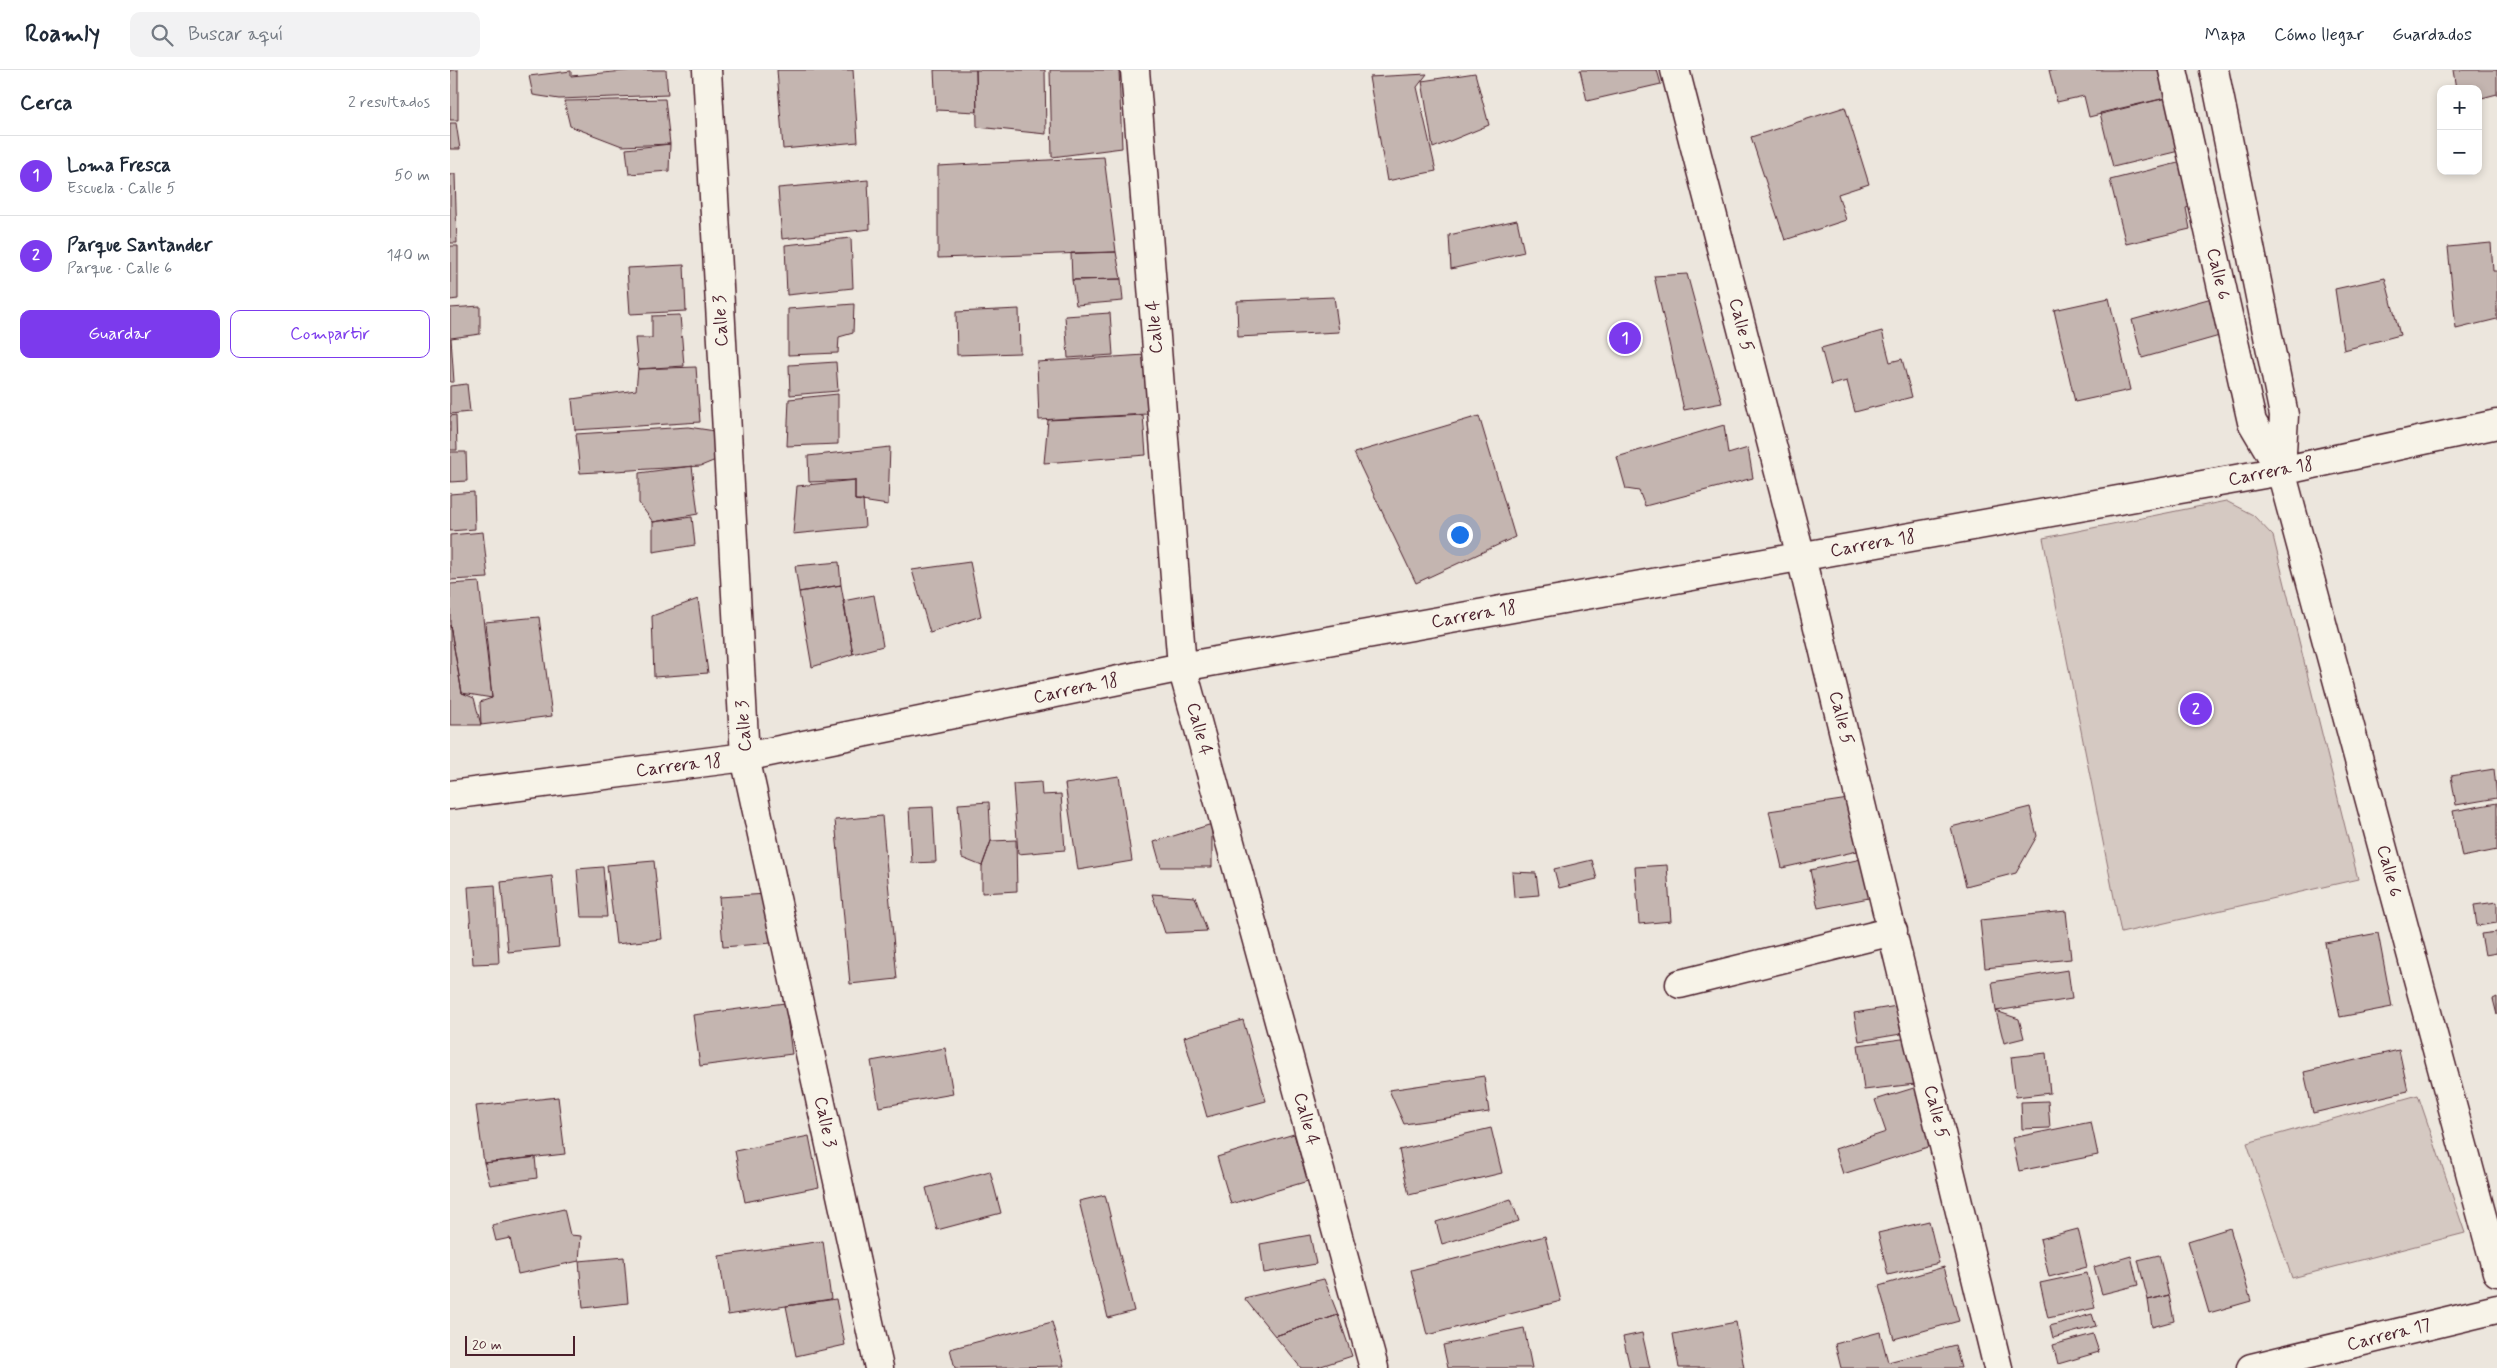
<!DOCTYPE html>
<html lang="es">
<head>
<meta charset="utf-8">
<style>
	body { margin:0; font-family:Mynerve,sans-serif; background:#f2f2f3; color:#1f2937 }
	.controls { position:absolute; right:15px; top:15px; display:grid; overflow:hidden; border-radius:10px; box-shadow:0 2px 8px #0003 }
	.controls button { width:45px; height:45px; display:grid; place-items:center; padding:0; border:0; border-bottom:1px solid #e0e1e3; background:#fff; color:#1f2937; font:25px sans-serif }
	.scale { position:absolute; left:15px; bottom:12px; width:110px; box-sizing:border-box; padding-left:5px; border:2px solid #4a1f2b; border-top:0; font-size:14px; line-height:18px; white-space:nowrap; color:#4a1f2b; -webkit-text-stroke:4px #f7f3e8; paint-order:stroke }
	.you { position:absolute; left:1009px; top:464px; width:18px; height:18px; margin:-12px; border:4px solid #fff; border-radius:50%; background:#1a73e8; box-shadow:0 0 0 8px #1a73e833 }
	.badge { display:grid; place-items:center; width:32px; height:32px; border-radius:50%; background:#7c3aed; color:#fff; font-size:16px; font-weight:700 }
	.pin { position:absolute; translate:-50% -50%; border:2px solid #fff; box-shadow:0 1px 5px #0006 }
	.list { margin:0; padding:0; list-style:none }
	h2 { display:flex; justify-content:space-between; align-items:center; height:65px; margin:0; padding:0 20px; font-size:21px }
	h2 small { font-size:16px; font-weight:400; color:#747a83 }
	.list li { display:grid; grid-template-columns:32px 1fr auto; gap:15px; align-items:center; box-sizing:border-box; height:80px; padding:0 20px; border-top:1px solid #e0e1e3 }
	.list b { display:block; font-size:19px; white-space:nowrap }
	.list p { margin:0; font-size:16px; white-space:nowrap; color:#747a83 }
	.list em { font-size:16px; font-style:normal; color:#747a83 }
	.actions { display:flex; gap:10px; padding:15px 20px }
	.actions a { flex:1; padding:11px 0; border:1px solid #7c3aed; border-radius:10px; text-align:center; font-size:18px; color:#7c3aed }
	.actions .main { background:#7c3aed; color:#fff }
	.icon { flex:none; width:28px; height:28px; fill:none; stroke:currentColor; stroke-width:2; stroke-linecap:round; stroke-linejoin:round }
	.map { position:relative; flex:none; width:2047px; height:1298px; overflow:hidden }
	header { display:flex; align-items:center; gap:30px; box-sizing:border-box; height:70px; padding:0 25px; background:#fff; border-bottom:1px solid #e0e1e3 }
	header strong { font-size:24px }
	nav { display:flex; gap:28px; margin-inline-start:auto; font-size:18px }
	.search { width:350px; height:45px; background:#f2f2f3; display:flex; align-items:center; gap:12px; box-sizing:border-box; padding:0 18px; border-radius:10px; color:#747a83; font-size:19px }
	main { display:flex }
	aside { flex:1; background:#fff }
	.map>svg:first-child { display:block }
</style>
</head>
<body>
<header>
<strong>Roamly</strong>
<div class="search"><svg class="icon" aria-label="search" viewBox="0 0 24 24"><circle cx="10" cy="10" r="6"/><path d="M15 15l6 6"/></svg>Buscar aquí</div>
<nav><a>Mapa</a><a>Cómo llegar</a><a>Guardados</a></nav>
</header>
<main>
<aside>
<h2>Cerca<small>2 resultados</small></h2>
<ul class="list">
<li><span class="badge">1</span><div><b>Loma Fresca</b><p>Escuela · Calle 5</p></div><em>50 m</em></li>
<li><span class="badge">2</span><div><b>Parque Santander</b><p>Parque · Calle 6</p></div><em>140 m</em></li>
</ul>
<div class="actions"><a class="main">Guardar</a><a>Compartir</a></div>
</aside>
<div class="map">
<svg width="2047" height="1298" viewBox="0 0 2047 1298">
	<rect width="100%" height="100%" fill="#ece6dd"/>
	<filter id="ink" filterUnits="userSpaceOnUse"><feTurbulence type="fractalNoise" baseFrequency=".02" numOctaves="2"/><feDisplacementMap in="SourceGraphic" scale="10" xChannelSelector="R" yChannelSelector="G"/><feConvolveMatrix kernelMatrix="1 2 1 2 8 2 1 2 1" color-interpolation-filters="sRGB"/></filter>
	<g filter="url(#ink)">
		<path fill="#d5c9c2" stroke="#907476" d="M1776 431 1803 445 1823 466 1908 809 1671 863 1593 468Z
			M1968 1025 2015 1163 1842 1208 1797 1073Z"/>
		<path fill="#c4b5b0" stroke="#4a1f2b" d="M0 0H8V50H0Z
			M185 0H216L218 25 109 29 83 25 79 6 121 1V6Z
			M327 0H403L408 72 333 79Z
			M484 0H526L527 42 486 40Z
			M526 0H595L596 64 527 57Z
			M600 0H669L672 78 602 87Z
			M1130 0H1207L1211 14 1137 31Z
			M1599 0H1713L1720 27 1639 47 1634 26 1607 32Z
			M2003 0H2047V24L2028 29V19H2006Z
			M1025 3 1039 55 983 78 972 11Z
			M977 4 967 17 986 101 937 111 919 7Z
			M1720 27 1733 80 1663 97 1650 43Z
			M215 29 220 74 172 76 120 56 114 31Z
			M1395 37 1419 114 1388 124 1396 150 1335 170 1301 67Z
			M0 53H6L10 79H0Z
			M220 74 219 101 179 104 176 79Z
			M654 87 666 182 488 188V96Z
			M1740 90 1751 134 1736 138 1740 159 1676 174 1660 110Z
			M0 104H5L7 173H0Z
			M418 110 420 159 332 169 328 118Z
			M1067 150 1074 182 1001 199 999 165Z
			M401 168 403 218 337 225 335 175Z
			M2041 173 2043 201H2047V249L2006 259 1998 177Z
			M0 176H8V229L0 230Z
			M666 182 671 209 622 210 621 183Z
			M234 195 236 241 180 244 177 198Z
			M1237 204 1272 333 1234 340 1204 206Z
			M1935 208 1950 265 1894 280 1885 219Z
			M671 209 673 231 626 235 622 210Z
			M1769 226 1780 263 1692 288 1682 250Z
			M884 227 889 262 788 267 787 231Z
			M1659 228 1680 320 1625 332 1604 240Z
			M404 234 403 263 389 267 388 283 338 285V239Z
			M30 236V264L1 268 4 312H0V238Z
			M569 239 570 283 507 285 506 242Z
			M660 243 663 285 618 288 615 246Z
			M230 245 234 296 188 299 185 268H202V246Z
			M1432 261 1440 292 1452 289 1462 327 1405 342 1397 311 1381 315 1371 278Z
			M695 285 697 344 589 350 587 292Z
			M386 292 388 321 340 325 339 295Z
			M246 297 250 352 125 360 122 329 186 320 188 299Z
			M17 314 20 342 0 344V316Z
			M388 324V374L337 376 339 329Z
			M6 345 7 380H0V346Z
			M693 345 696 385 594 393 598 350Z
			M1029 346 1065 467 966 513 904 383Z
			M1274 355 1278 384 1298 378 1303 408 1195 436 1189 421 1176 419 1167 387Z
			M238 357 272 362 273 387 251 396 130 403 126 364Z
			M440 377 438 435 405 430V410L359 412 358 386Z
			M0 382H16L17 411 0 412Z
			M242 396 248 444 203 452 189 433V403Z
			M405 410V430H413L415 457 343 464 347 416Z
			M24 422 25 459 0 461V424Z
			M242 447 245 475 203 482V452Z
			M33 462 38 508 0 510V465Z
			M389 492 391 515 349 522 345 496Z
			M520 492 531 546 480 563 462 500Z
			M29 512 42 628 12 623 0 555V514Z
			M391 515 403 584 362 597 349 522Z
			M424 525 433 576 403 584 393 531Z
			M248 529 258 603 204 607 202 546Z
			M89 547 102 646 31 655 30 632 42 628 35 552Z
			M0 555 12 623 24 628 31 655H0Z
			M2044 699 2047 728 2006 735 2001 706Z
			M669 706 682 791 628 800 615 714Z
			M591 712 592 725 611 724 615 780 568 784 563 714Z
			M1405 728 1412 780 1332 798 1319 741Z
			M539 732 541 771 532 796 512 788 508 734Z
			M2047 733V780L2012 787 2003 741Z
			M483 737 486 792 462 793 459 738Z
			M1580 737 1587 766 1566 803 1516 816 1501 757Z
			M432 746 447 909 400 914 385 750Z
			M762 754V797H711L704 772Z
			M566 770 567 821 532 823V796L541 771Z
			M1416 788 1424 827 1368 838 1360 800Z
			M1142 790 1147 809 1109 818 1104 799Z
			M204 791 212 869 166 874 157 795Z
			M1217 795 1221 851 1189 854 1185 797Z
			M153 797 157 847H131L127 799Z
			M1062 802 1086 803 1089 825 1064 827Z
			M102 806 109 877 58 882 51 812Z
			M45 815 49 893 23 894 18 817Z
			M317 824 321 873 273 877 269 827Z
			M702 824 745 827 757 861 715 863Z
			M2047 832V853L2027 856 2024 835Z
			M1616 841 1621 889 1535 898 1530 850Z
			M2047 862V883L2035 885 2031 864Z
			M1928 863 1942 937 1890 947 1875 873Z
			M1618 900 1622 929 1546 941 1542 912Z
			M2047 927V945L2043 929Z
			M335 933 342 984 250 996 243 945Z
			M1447 936 1451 964 1409 971 1404 943Z
			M1546 941 1569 949 1574 968 1554 973Z
			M793 950 816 1031 757 1047 734 967Z
			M1459 968 1465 1014 1414 1020 1408 975Z
			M495 978 503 1024 429 1037 421 991Z
			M1949 980 1958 1021 1863 1043 1854 1002Z
			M1596 983 1600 1023 1566 1027 1561 987Z
			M1034 1006 1039 1042 954 1054 939 1020Z
			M1467 1017 1484 1075 1393 1104 1385 1079 1436 1062 1425 1030Z
			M108 1027 115 1084 34 1093 26 1036Z
			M1598 1031 1600 1058 1572 1059 1571 1032Z
			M1641 1052 1648 1085 1569 1101 1562 1068Z
			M1041 1058 1052 1103 959 1125 949 1080Z
			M844 1064 858 1111 781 1134 767 1087Z
			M359 1066 369 1117 295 1132 285 1081Z
			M85 1087 87 1108 40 1115 34 1093Z
			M540 1101 551 1143 487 1160 476 1118Z
			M655 1125 684 1241 658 1248 629 1131Z
			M1061 1129 1069 1151 992 1174 986 1152Z
			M114 1139 120 1165 131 1166 129 1191 68 1204 60 1168 46 1171 42 1155Z
			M1479 1151 1489 1193 1438 1205 1428 1163Z
			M1780 1158 1801 1231 1759 1243 1738 1171Z
			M1628 1159 1637 1197 1599 1207 1590 1169Z
			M860 1165 866 1194 814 1203 810 1174Z
			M1095 1166 1111 1231 977 1265 961 1200Z
			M373 1171 381 1229 278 1245 269 1186Z
			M1709 1185 1719 1225 1698 1230 1688 1190Z
			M1681 1186 1688 1215 1652 1224 1644 1197Z
			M174 1187 178 1233 133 1238 129 1191Z
			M1494 1197 1509 1251 1444 1269 1429 1216Z
			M1637 1203 1645 1238 1598 1248 1590 1213Z
			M874 1209 888 1245 825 1266 794 1228Z
			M1719 1225 1724 1251 1702 1257 1698 1230Z
			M386 1229 395 1275 346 1286 336 1236Z
			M1642 1244 1646 1256 1603 1268 1600 1256Z
			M888 1245 902 1286 865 1298H851L825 1266Z
			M602 1252 614 1296 505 1298 500 1279Z
			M1286 1252 1294 1298H1229L1223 1264Z
			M1074 1258 1082 1298H998L993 1275Z
			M1430 1262 1438 1292 1505 1275 1511 1298H1391L1385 1274Z
			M1192 1263 1200 1298H1180L1173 1267Z
			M1643 1264 1649 1282 1608 1294 1603 1275Z"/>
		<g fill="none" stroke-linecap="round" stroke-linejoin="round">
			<defs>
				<path id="minor" d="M257 0 295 687 429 1298
					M685 0 732 597 924 1298
					M1225 0 1351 487 1548 1298
					M1723 0 1802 352 1831 401 2047 1202
					M1764 0 1834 345 1831 401
					M0 725 295 687 732 597 1831 401 2047 354
					M1230 914 1443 861
					M1801 1298 2047 1239"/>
			</defs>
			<use href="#minor" stroke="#4a1f2b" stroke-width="31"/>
			<use href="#minor" stroke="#f7f3e8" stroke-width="28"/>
		</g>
	</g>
	<g text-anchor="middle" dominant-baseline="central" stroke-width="5" stroke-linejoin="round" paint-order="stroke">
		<g font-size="18" fill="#4a1f2b" stroke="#f7f3e8">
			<text transform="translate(1768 204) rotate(77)">Calle 6</text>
			<text transform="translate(271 251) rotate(-93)">Calle 3</text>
			<text transform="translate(1291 255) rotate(76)">Calle 5</text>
			<text transform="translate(705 257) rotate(-94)">Calle 4</text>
			<text transform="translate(1821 402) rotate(-11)">Carrera 18</text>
			<text transform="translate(1423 474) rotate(-10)">Carrera 18</text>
			<text transform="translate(1024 545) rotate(-10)">Carrera 18</text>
			<text transform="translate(626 619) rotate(-12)">Carrera 18</text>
			<text transform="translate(1391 648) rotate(76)">Calle 5</text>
			<text transform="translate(294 656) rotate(-94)">Calle 3</text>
			<text transform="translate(749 659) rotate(75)">Calle 4</text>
			<text transform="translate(229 696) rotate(-7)">Carrera 18</text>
			<text transform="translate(1939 801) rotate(75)">Calle 6</text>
			<text transform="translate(1486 1042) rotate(76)">Calle 5</text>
			<text transform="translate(856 1049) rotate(75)">Calle 4</text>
			<text transform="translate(375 1052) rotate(78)">Calle 3</text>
			<text transform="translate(1939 1265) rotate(-14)">Carrera 17</text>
		</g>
	</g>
</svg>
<div class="controls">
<button>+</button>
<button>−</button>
</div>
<div class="scale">20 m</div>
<div class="you"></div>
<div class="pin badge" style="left:1175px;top:268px">1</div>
<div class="pin badge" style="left:1746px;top:639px">2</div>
</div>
</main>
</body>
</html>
